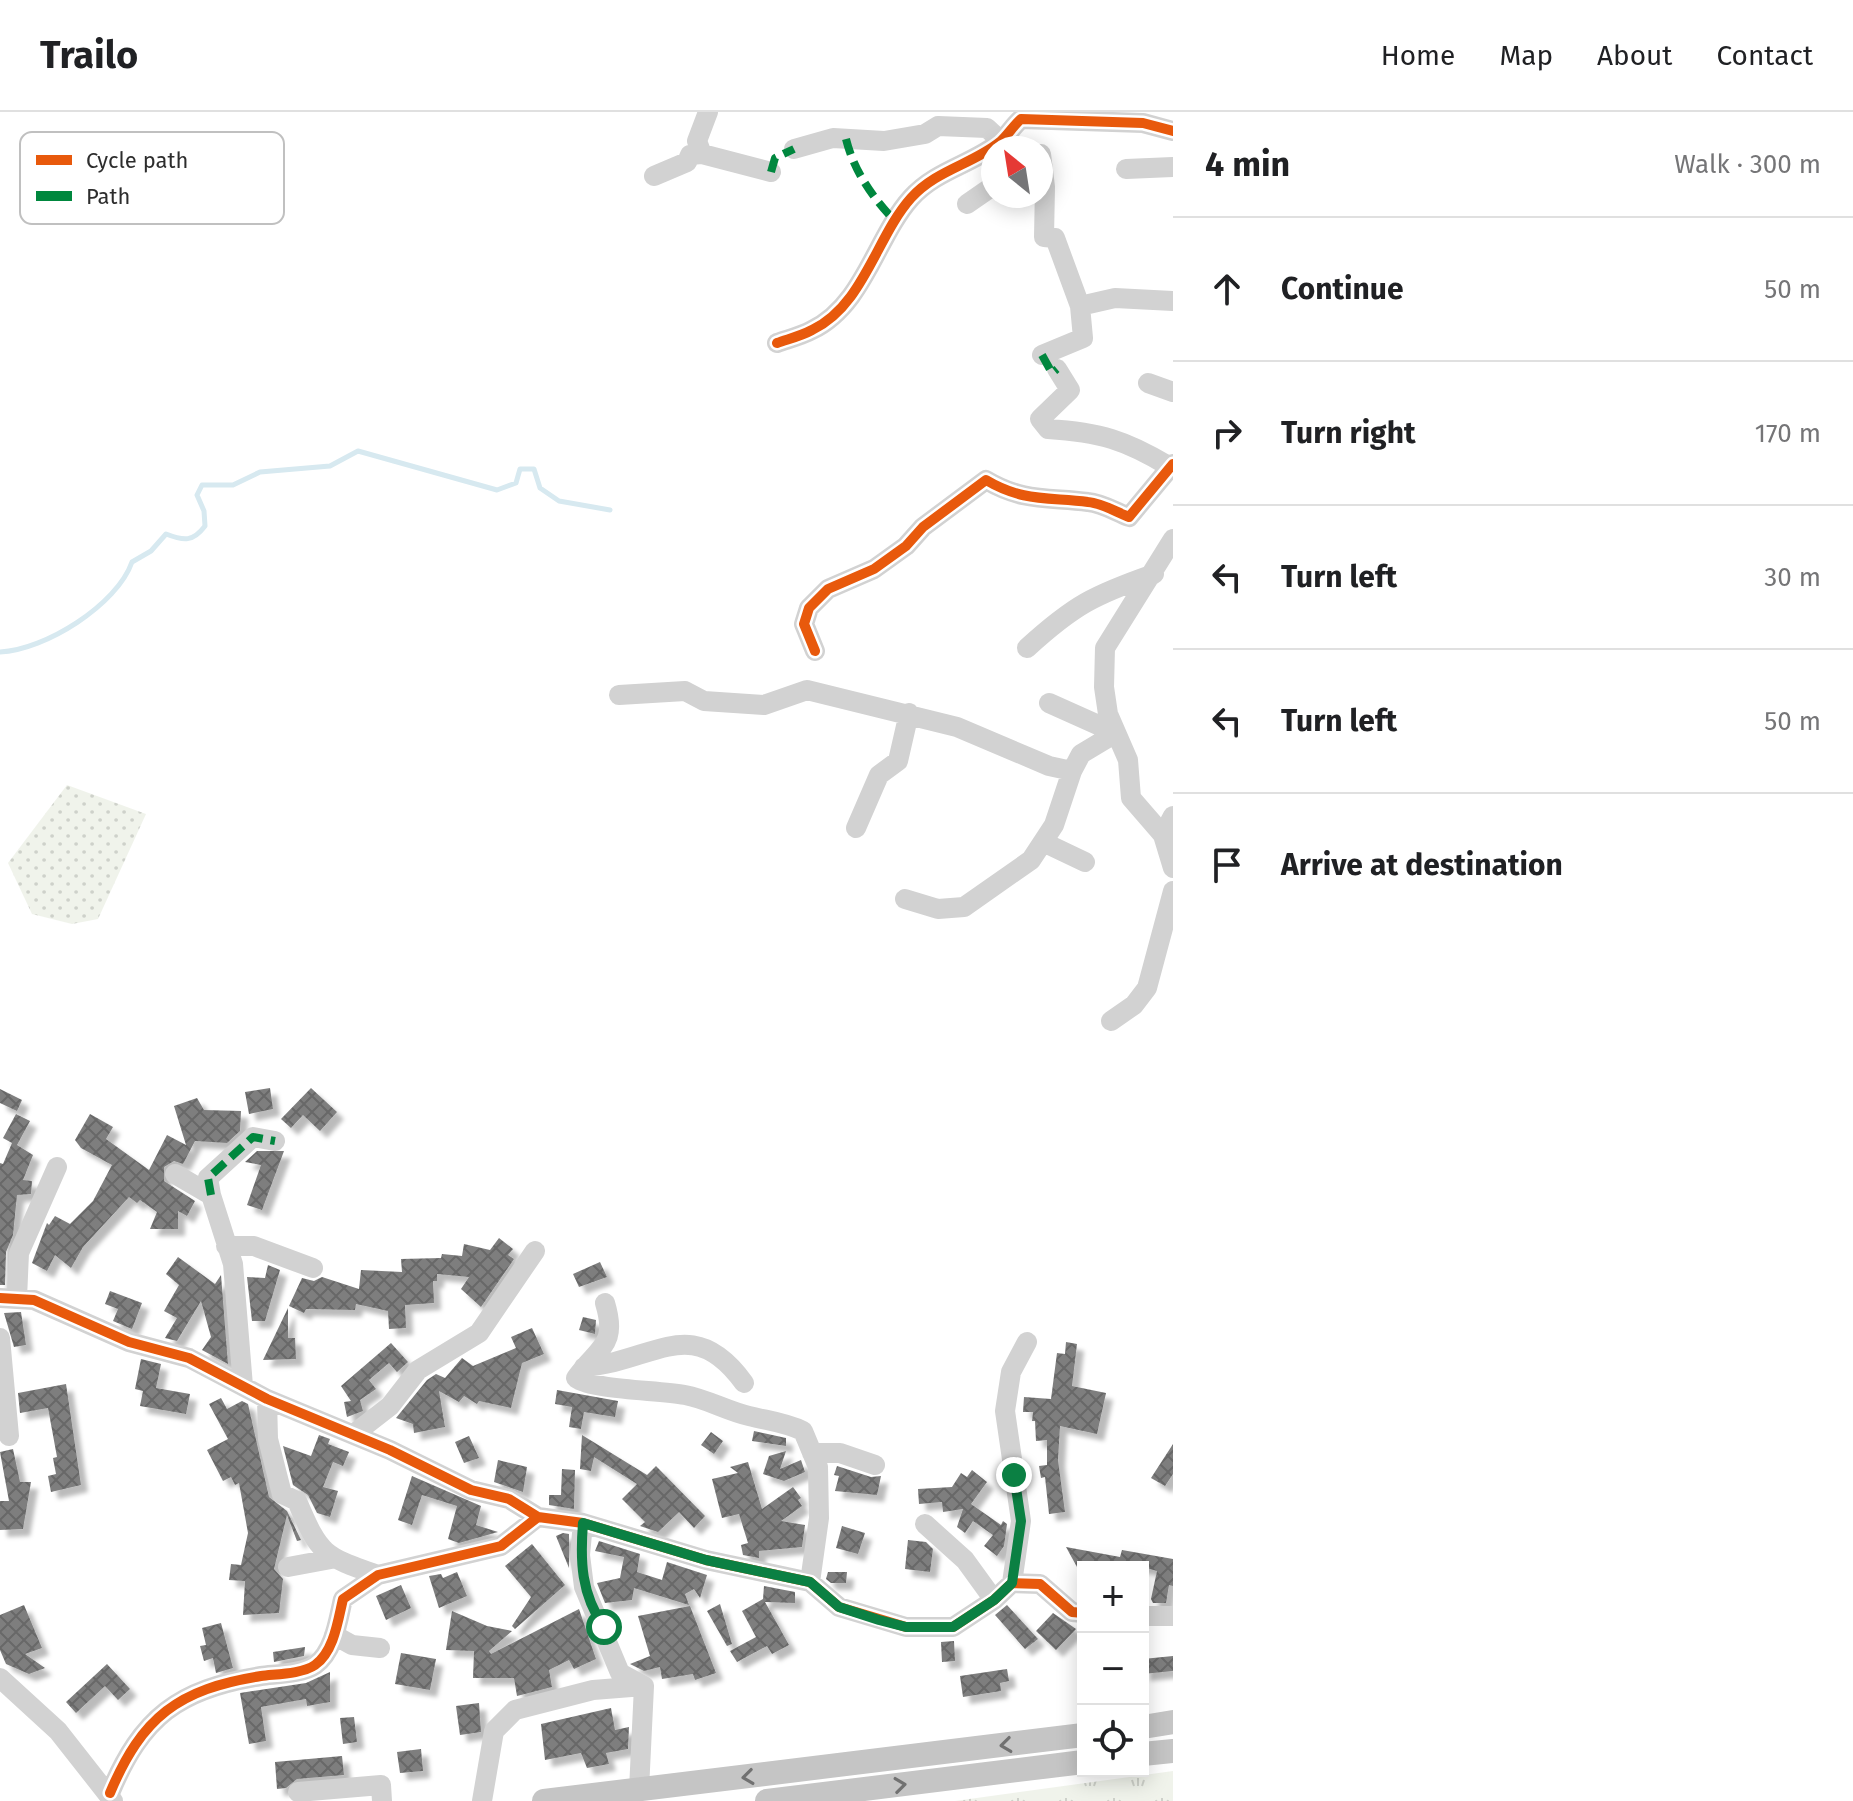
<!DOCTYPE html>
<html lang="en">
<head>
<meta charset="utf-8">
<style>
	body { margin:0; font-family:"Fira Sans",sans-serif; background:#f2f2f2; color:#202124 }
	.controls { position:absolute; right:24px; bottom:24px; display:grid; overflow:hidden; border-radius:0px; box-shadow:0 4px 20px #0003 }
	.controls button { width:72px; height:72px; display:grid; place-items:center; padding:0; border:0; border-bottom:2px solid #e0e0e0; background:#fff; color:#202124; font:40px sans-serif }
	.compass { position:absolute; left:981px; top:24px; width:72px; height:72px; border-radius:50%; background:#fff; box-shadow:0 4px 20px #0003; rotate:330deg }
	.stop { position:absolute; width:24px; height:24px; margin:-18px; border:6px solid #0b8043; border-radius:50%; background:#fff }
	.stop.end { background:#0b8043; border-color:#fff; box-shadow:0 2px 8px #0008 }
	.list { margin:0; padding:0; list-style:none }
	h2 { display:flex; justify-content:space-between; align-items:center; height:104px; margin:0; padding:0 32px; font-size:34px }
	h2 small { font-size:26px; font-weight:400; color:#757577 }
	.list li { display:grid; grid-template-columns:52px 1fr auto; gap:24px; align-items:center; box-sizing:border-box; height:144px; padding:0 32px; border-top:2px solid #e0e0e0 }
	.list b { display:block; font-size:30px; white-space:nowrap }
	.list em { font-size:26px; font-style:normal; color:#757577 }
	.icon { flex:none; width:44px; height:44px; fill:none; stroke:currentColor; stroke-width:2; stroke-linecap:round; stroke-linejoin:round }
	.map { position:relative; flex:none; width:1173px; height:1689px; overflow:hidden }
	header { display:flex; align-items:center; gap:48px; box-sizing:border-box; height:112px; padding:0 40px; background:#fff; border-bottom:2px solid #e0e0e0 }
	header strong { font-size:38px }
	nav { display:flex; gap:44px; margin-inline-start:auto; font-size:28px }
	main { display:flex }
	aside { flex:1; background:#fff }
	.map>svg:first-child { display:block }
</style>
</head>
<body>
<header>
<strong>Trailo</strong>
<nav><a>Home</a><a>Map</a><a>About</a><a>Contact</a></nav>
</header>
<main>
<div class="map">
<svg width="1173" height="1689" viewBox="0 0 1173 1689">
	<defs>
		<pattern id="grass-tufts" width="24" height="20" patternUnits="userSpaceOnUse" patternTransform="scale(2)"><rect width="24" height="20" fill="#f0f3eb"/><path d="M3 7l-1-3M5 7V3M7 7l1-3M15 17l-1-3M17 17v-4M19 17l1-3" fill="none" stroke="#ced1ca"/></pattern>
		<pattern id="garden-dots" width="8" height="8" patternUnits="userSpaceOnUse" patternTransform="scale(2)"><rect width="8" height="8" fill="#f0f3eb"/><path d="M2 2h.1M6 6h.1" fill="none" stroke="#ced1ca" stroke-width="1.8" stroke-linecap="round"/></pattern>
		<pattern id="building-cross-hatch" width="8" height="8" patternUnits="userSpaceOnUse" patternTransform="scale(2)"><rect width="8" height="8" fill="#7e7e7e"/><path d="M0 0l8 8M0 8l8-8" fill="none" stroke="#686868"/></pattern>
		<filter id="shadow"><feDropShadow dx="7" dy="7" stdDeviation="2" flood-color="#0004"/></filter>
	</defs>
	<rect width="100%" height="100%" fill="#fff"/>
	<path fill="url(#grass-tufts)" d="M1173 1659V1689H955Z"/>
	<path fill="url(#garden-dots)" d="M67 673 146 702 98 807 72 812 32 802 8 751Z"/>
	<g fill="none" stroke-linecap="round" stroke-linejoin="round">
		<path stroke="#d7e9f0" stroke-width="5" d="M0 540C45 538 117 493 132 450L151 439 166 422C184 429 193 430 205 414L204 399 197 383 202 373H233L260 360 330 354 358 339 497 378 516 371 520 357H534L540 376 559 389 610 398"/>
	</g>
	<path fill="url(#building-cross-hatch)" filter="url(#shadow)" d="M270 976 273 997 249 1002 245 980Z
		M311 976 337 1000 320 1019 303 1003 291 1016 281 1007Z
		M0 977 22 988 17 999 0 991Z
		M197 986 204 998 241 999 240 1019 227 1031 195 1029 183 1052 174 1049 164 1055V1069L195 1089 187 1104 178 1099V1117H150L157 1100 140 1088 137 1091 129 1085 83 1135 71 1156 55 1143 47 1159 32 1151 47 1111 49 1113 55 1104 70 1112 93 1089 112 1053 81 1036 75 1028 90 1002 113 1015 106 1027 149 1058 167 1023 186 1033 174 994Z
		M16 1002 30 1009 17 1033 33 1043 23 1068 32 1069 31 1082 17 1083 13 1123 6 1140 5 1173H0V1051L3 1052 12 1031 3 1026Z
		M257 1039H284L262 1098 247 1093 261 1053 245 1050Z
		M499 1126 513 1137 508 1143 514 1147 481 1195 461 1177 469 1165 437 1162V1169H433L434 1191 405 1193 406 1216 389 1217 388 1199 356 1192 355 1198 306 1197 304 1201 289 1194 302 1166 314 1169 322 1165 359 1177 361 1158 402 1160 401 1147 441 1146 442 1142 462 1144 464 1132 490 1138Z
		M178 1145 215 1172 221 1163 228 1252 202 1238 211 1225 201 1189 177 1229 165 1226 177 1206 164 1199 179 1173 166 1162Z
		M600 1150 607 1165 579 1175 573 1162Z
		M268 1153 280 1158 265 1209H252L247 1165 265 1166Z
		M110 1179 142 1191 132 1217 113 1209 118 1197 105 1192Z
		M288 1196V1226H295L296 1247 263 1248Z
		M21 1200 26 1233 14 1235 4 1201Z
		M583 1205 596 1208 595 1222 579 1218Z
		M532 1216 544 1242 522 1251 511 1296 479 1289 477 1292 464 1284 459 1290 439 1279 445 1315 414 1321 413 1312 396 1306 427 1268 436 1262 445 1266 462 1246 473 1254 516 1236 511 1225Z
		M1066 1230 1077 1232 1072 1274 1106 1281 1097 1322 1060 1314 1058 1348 1065 1400 1049 1402 1045 1365 1041 1366 1039 1354 1047 1353V1328L1036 1329 1035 1309H1032L1033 1300H1023L1024 1285 1051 1287 1057 1241 1065 1242Z
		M391 1231 408 1250 397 1260 389 1251 369 1268 376 1277 360 1288 363 1299 347 1305 344 1290 351 1289 341 1274Z
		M141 1247 161 1252 156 1276 190 1282 186 1302 140 1294 143 1279 135 1277Z
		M66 1272 81 1373 51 1380 48 1364 56 1362 53 1346 57 1345 48 1296 20 1301 18 1281Z
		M557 1278 618 1289 615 1305 584 1300 581 1317 569 1315 572 1295 555 1292Z
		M221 1286 227 1297 242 1289 248 1292 269 1385 287 1399 301 1428 297 1429 287 1403 274 1457 283 1467 279 1501 243 1503 245 1469 229 1468 231 1452 241 1453 248 1421 239 1371 235 1373 231 1365 223 1369 207 1338 228 1327 209 1292Z
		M754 1319 786 1326V1334L752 1329Z
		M711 1320 723 1329 714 1342 701 1333Z
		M319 1323 330 1327 328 1332 349 1340 343 1354 333 1350 323 1375 338 1379 330 1405 317 1401 308 1383 293 1373 283 1334 311 1344Z
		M582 1323 647 1363 656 1354 705 1404 694 1416 679 1400 658 1420 640 1414 645 1410 622 1387 637 1372 594 1345 591 1359 580 1357Z
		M469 1324 479 1346 464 1351 455 1330Z
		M1173 1332V1362L1165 1374 1151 1366Z
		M13 1337 20 1370H31L23 1417 0 1418V1389H9L0 1340Z
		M786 1339 780 1357 801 1348 805 1360 784 1369 763 1362 769 1344Z
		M498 1348 527 1355 523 1380 494 1370Z
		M748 1350 762 1397 793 1375 801 1386 798 1388 802 1394 781 1409 805 1413 802 1435 759 1439V1446L743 1443 741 1433 748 1431 739 1402 722 1406 712 1367 738 1361 730 1355Z
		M837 1354 871 1365 881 1364 877 1383 835 1379 839 1364 834 1363Z
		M562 1357 575 1358 574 1397 549 1393V1383H561Z
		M972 1358 987 1370 971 1392 1001 1413 1003 1409 1007 1412 1004 1434 997 1444 984 1434 993 1423 973 1409 965 1421 957 1415 963 1397 943 1400 942 1390 919 1392 918 1377 952 1375 961 1361 967 1365Z
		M412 1364 481 1394 476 1413 498 1420 459 1431 448 1427 457 1394 422 1383 412 1413 398 1408Z
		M842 1414 865 1421 858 1442 836 1436Z
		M563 1421 569 1422V1456L556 1424Z
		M908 1428 926 1430 933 1437 930 1460 905 1457Z
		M599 1429 640 1442 637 1460 662 1468 667 1450 707 1463 700 1486 694 1477 685 1482 689 1493 634 1476 632 1488 605 1491 597 1471 620 1466 624 1445 595 1439Z
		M532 1432 565 1473 515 1517 512 1514 531 1485 505 1454Z
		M1066 1435 1120 1445 1122 1438 1173 1447V1474L1169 1473 1166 1491H1153L1151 1487 1157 1459 1143 1455H1077Z
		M457 1460 467 1484 439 1496 429 1464 441 1462 443 1466Z
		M828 1460H847L846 1471H831L826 1467Z
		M401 1473 411 1496 386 1508 376 1484Z
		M764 1474 795 1480V1491L765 1490 789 1533 772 1542 767 1534 737 1550 730 1539 756 1525 742 1499 763 1487Z
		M720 1492 732 1532 727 1534 707 1499Z
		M24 1493 42 1536 25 1542 45 1556 29 1562 6 1552 0 1538V1503Z
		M1007 1493 1038 1527 1025 1537 995 1503Z
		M690 1494 716 1561 695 1568 693 1562 662 1567 660 1555 644 1559 630 1552 650 1544 638 1504Z
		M579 1497 596 1547 574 1557 569 1548 549 1558 552 1575 517 1584 514 1566H473L474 1539 446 1538 452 1499 487 1514 512 1519 489 1539 491 1542Z
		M1053 1501 1076 1517 1056 1538 1036 1519Z
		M221 1511 233 1556 216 1561 213 1546 204 1549 200 1534 206 1533 202 1516Z
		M954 1529 955 1549 942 1550 941 1530Z
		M305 1535 304 1544 274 1550 273 1540Z
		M401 1541 436 1547 430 1578 395 1572Z
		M1173 1544V1559L1143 1562V1547Z
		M107 1552 130 1577 118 1588 105 1574 76 1601 66 1590Z
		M1007 1557 1009 1569 1000 1571 1001 1579 963 1585 960 1564Z
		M330 1560V1590L307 1594 306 1587 261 1595 266 1629 249 1632 240 1581 306 1571Z
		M479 1591 481 1620 460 1623 456 1594Z
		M611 1596 615 1618 629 1615 628 1637 606 1641 609 1652 587 1656 581 1641 545 1648 541 1612Z
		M354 1605 357 1630 343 1632 340 1606Z
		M421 1637 423 1659 400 1661 397 1640Z
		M342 1644 344 1663 297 1667 286 1676 277 1677 275 1650Z"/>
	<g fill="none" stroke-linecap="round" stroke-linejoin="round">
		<path stroke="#d2d2d2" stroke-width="20" d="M708 0 697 29 702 42 771 60
			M794 37 833 26 884 29 925 22 938 14 987 16 1001 29 1000 36
			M1041 42 1045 75 1044 125 1055 126 1080 194
			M1126 57 1173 55
			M654 64 687 50 690 43 702 42
			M967 92 993 74
			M777 231C788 227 801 224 812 218 864 193 876 125 911 86 936 58 973 52 1000 30 1008 23 1013 14 1021 7L1143 11 1173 19
			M1042 243 1083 226 1080 194 1115 186 1173 189
			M1057 257 1070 278 1040 307 1048 317C1099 320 1126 328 1170 355
			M1148 271 1173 280
			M1027 536C1074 493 1094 483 1154 462
			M815 539 804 512 809 496 828 477 874 457 906 434 923 415 986 368C1023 390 1048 385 1088 390 1102 391 1116 400 1129 405L1173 352
			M619 583 685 579 704 589 764 593 807 578 957 615 1049 654 1072 659 1081 642 1116 621 1049 591
			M856 716 879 663 898 649 909 601
			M1163 723 1131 686 1128 648 1108 602 1104 575 1105 536 1173 427
			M1163 723 1173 756
			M1163 723 1173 704
			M1043 730 1085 750
			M905 787 938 797 964 795 1031 748 1054 713 1072 659
			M1111 909 1134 893 1147 876 1173 779
			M175 1062 211 1083 233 1152 243 1274
			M211 1083 208 1066 253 1025 275 1029
			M226 1134H254L313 1156
			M0 1186 34 1188 129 1230 189 1246 267 1287 390 1338 471 1378 509 1387 538 1405
			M17 1186 19 1141 57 1055
			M605 1191C618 1234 599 1234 576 1266 593 1278 658 1278 685 1283 707 1287 727 1299 749 1304 769 1309 784 1310 803 1319L818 1355 819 1406 810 1470
			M0 1226 9 1324
			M584 1255C654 1250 692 1199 744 1271
			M267 1287 268 1327 282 1382 297 1389C320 1443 323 1444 378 1463
			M354 1322 390 1294 418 1258 479 1221 535 1139
			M812 1341H840L875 1353
			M583 1411 580 1443 584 1475 620 1561 644 1574
			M925 1412 965 1448 994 1488
			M288 1455 331 1447
			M1012 1471 1021 1409 1005 1299 1011 1260 1027 1230
			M1143 1504H1173
			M334 1523 352 1533 380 1536
			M0 1566 58 1619 113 1689
			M639 1678 644 1574
			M298 1680 381 1673 382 1689
			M110 1681C142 1605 178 1577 261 1564 276 1562 302 1562 315 1553 334 1540 338 1508 343 1487L378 1463 501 1434 538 1405 583 1411 706 1448 810 1470 839 1495 906 1515H953L994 1488 1012 1471 1040 1472 1072 1500 1083 1501
			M482 1689 494 1619 515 1598 593 1578 644 1574"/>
		<path stroke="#c5c5c5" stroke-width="24" d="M1143 1615 1173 1610
			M1143 1642 1173 1639
			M544 1689 1083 1623
			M767 1689 1083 1650"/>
		<path stroke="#00873e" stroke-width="8" stroke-dasharray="16 8" stroke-linecap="butt" d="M846 27C854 59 872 85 895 109
			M771 60 775 46 794 37
			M1042 243 1052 261 1057 257
			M211 1083 208 1066 253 1025 275 1029"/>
		<defs>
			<path id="cycleway" d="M777 231C788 227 801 224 812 218 864 193 876 125 911 86 936 58 973 52 1000 30 1008 23 1013 14 1021 7L1143 11 1173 19
				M815 539 804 512 809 496 828 477 874 457 906 434 923 415 986 368C1023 390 1048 385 1088 390 1102 391 1116 400 1129 405L1173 352
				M0 1186 34 1188 129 1230 189 1246 267 1287 390 1338 471 1378 509 1387 538 1405
				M110 1681C142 1605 178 1577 261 1564 276 1562 302 1562 315 1553 334 1540 338 1508 343 1487L378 1463 501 1434 538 1405 583 1411 706 1448 810 1470 839 1495 906 1515H953L994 1488 1012 1471 1040 1472 1072 1500 1083 1501"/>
		</defs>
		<use href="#cycleway" stroke="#fff" stroke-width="15"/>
		<use href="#cycleway" stroke="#e8590c" stroke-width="10"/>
	</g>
	<defs><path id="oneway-chevron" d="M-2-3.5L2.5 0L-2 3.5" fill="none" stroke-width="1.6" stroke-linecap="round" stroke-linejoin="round" transform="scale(2)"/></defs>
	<g stroke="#717171">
		<use href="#oneway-chevron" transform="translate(1006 1633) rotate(173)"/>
		<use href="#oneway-chevron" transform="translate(748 1665) rotate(173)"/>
		<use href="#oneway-chevron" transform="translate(900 1673) rotate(-7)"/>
	</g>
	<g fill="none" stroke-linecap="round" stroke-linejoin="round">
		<path stroke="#0b8043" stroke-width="10" d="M604 1515C581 1482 580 1449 583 1411L706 1448 810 1470 839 1495 879 1508 906 1515H953L994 1488 1012 1471 1021 1409 1014 1363"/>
	</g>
	<rect x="20" y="20" width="264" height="92" rx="12" fill="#fff" stroke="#c0c0c0" stroke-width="2"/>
	<rect x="36" y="43" width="36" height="10" fill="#e8590c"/>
	<rect x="36" y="79" width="36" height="10" fill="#00873e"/>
	<g font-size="22" fill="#2d2d2d">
		<text x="86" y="56">Cycle path</text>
		<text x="86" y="92">Path</text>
	</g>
</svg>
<div class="controls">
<button>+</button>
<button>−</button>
<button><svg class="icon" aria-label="locate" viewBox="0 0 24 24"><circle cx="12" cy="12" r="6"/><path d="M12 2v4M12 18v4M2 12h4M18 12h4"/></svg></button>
</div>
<svg class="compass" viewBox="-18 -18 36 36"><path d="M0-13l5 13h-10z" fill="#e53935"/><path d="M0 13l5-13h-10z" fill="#757577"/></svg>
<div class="stop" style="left:604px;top:1515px"></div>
<div class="stop end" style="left:1014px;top:1363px"></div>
</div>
<aside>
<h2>4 min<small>Walk · 300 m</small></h2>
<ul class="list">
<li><svg class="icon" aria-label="ahead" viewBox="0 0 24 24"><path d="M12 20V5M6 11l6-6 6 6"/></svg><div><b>Continue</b></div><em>50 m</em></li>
<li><svg class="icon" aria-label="right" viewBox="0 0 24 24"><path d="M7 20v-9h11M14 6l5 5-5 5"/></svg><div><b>Turn right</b></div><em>170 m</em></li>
<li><svg class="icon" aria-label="left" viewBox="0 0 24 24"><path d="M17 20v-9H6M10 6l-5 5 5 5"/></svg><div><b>Turn left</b></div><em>30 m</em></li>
<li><svg class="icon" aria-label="left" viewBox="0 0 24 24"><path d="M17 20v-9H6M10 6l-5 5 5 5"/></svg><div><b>Turn left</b></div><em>50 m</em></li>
<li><svg class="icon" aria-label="arrive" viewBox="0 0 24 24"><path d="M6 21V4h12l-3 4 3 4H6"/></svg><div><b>Arrive at destination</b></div></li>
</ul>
</aside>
</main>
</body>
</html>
